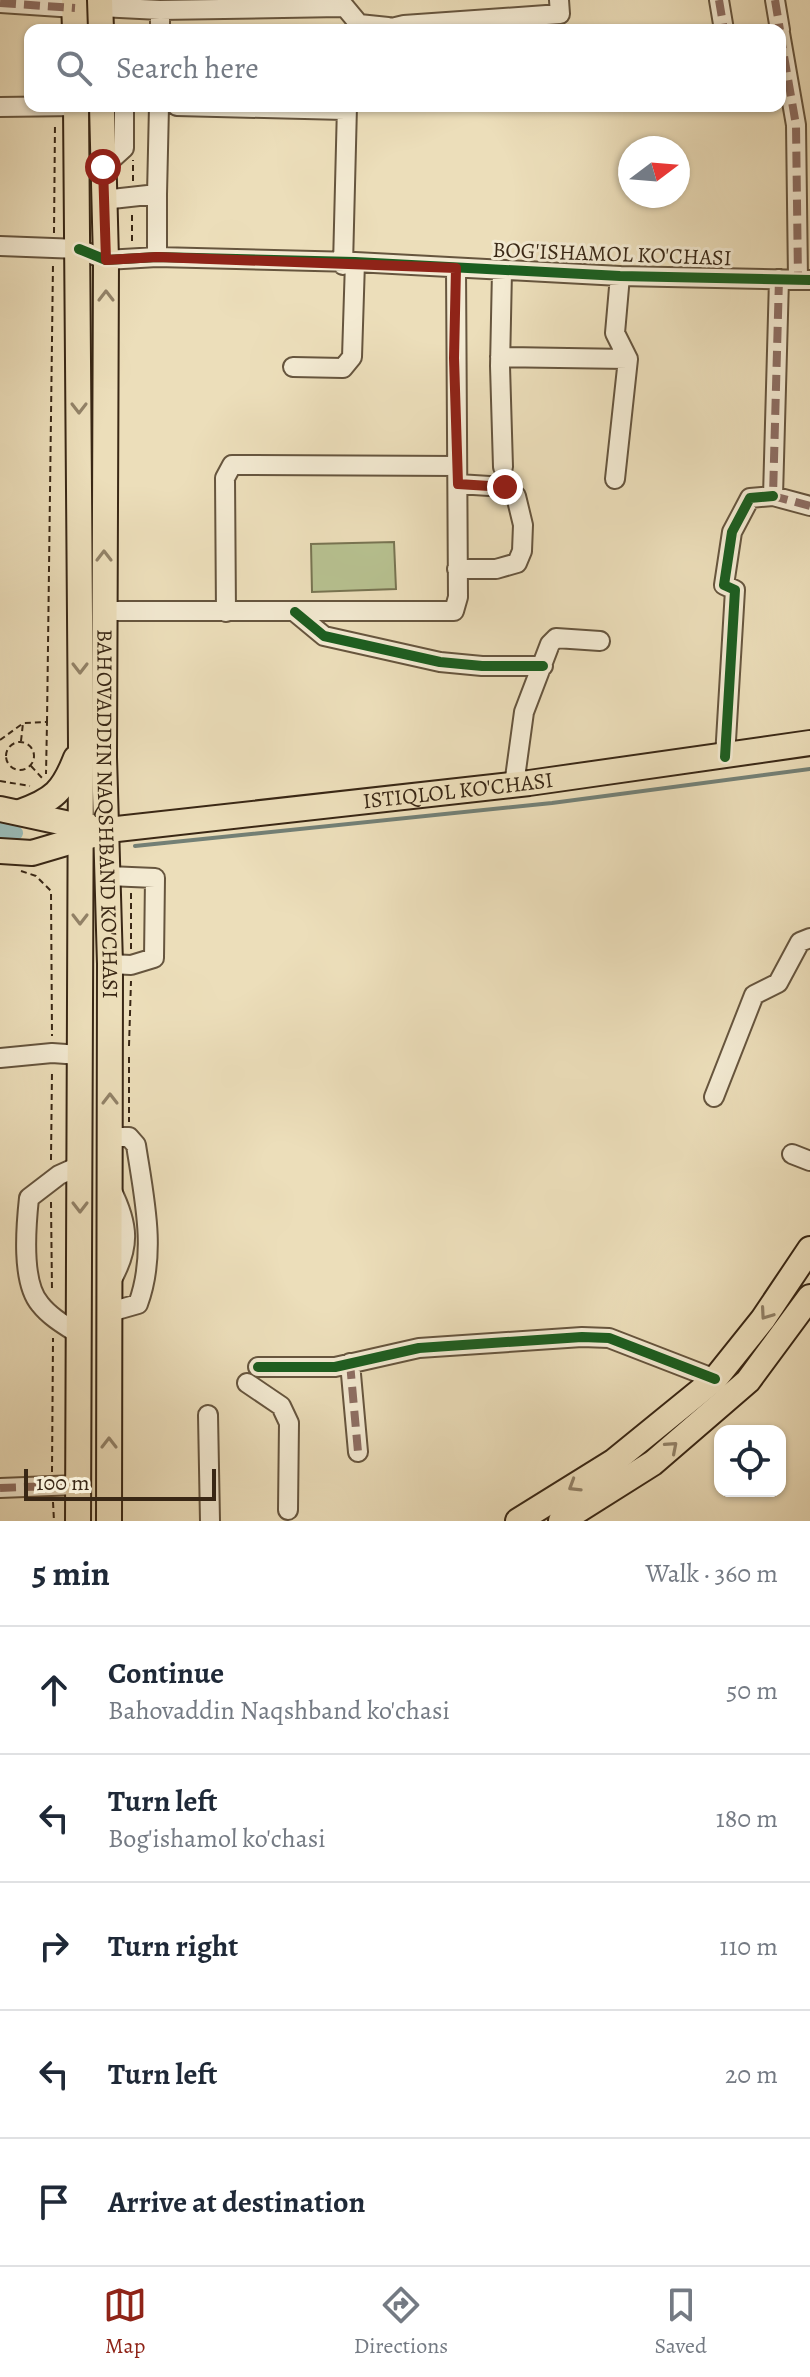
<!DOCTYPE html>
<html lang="en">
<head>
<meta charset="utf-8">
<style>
	body { margin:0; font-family:Alegreya,serif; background:#f2f2f3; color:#1f2937 }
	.controls { position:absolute; right:24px; bottom:24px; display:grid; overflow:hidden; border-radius:16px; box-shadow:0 2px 6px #0004 }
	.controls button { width:72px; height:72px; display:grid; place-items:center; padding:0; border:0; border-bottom:2px solid #e0e1e3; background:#fff; color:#1f2937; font:40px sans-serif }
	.compass { position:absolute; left:618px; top:136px; width:72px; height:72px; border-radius:50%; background:#fff; box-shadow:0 2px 6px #0004; rotate:74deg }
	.scale { position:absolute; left:24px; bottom:20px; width:192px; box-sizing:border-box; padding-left:8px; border:4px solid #392715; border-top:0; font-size:22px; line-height:28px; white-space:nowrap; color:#392715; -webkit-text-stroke:6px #f3ead2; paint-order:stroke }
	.stop { position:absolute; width:24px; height:24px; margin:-18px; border:6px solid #8f2418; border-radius:50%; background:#fff }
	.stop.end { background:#8f2418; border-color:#fff; box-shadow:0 2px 8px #0008 }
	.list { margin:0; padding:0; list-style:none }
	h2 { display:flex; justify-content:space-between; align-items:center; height:104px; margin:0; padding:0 32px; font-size:34px }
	h2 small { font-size:26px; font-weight:400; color:#747a83 }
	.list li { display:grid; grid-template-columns:52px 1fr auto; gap:24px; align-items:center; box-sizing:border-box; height:128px; padding:0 32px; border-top:2px solid #e0e1e3 }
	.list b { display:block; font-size:30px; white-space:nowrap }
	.list p { margin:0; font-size:26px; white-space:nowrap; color:#747a83 }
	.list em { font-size:26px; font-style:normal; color:#747a83 }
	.icon { flex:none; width:44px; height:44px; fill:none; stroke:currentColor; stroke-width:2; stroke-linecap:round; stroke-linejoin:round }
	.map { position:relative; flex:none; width:810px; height:1521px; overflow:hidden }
	.search { position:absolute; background:#fff; box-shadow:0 2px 6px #0004; left:24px; right:24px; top:24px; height:88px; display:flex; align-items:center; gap:20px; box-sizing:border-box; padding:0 28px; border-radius:16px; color:#747a83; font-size:30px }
	.sheet { height:744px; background:#fff }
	nav { display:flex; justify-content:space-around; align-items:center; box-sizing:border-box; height:112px; border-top:2px solid #e0e1e3; background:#fff; font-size:22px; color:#747a83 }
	nav a { display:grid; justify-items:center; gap:4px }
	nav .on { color:#8f2418 }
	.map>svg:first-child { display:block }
</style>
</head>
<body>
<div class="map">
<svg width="810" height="1521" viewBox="0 0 810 1521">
	<rect width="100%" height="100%" fill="#ecdeba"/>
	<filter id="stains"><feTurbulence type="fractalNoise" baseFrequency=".0025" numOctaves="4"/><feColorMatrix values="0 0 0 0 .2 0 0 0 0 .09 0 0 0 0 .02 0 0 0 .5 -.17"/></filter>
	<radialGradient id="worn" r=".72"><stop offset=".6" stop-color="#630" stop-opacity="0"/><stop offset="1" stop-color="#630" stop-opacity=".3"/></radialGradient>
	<path fill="#b7c190" stroke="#787452" stroke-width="2" d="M394 542 396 589 312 592 311 544Z"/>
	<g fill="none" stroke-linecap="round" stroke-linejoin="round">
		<path stroke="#738076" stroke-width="4" d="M135 846 552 803 810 769"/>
		<path stroke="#9abbb7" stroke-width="14" d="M0 830 16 833"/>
		<defs>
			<path id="minor" d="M339 0 359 24 388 27
				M719 0 724 30
				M775 0 780 30
				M0 3 75 8
				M100 7 160 10V30
				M160 10 341 7
				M383 30 404 25 560 14 559 0
				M780 33 796 125 798 279
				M177 106 345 110
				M0 107 76 106
				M103 167 124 148V106
				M103 200 157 194 159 106
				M0 246 79 249 106 260 157 257 355 262 620 276 810 280
				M157 257V194
				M343 265 347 106
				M502 271 500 366 503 467
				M779 279 773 496 810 506
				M500 357 628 359
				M293 367 343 368 352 357 355 262
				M615 479 628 359 615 333 620 276
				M457 569H496L517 563 522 551 523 525 516 496 505 487 458 484
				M104 611H454L458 597 456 268
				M226 612 225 478 232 465 457 466
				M295 612 324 636 440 662 482 666H543
				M725 757 735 590 724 585 732 532 750 498 773 496
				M514 785 524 712 550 644 556 638 600 641
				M108 876 155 878 154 958 131 965 110 964
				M0 1058 52 1053 80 1055
				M714 1097 754 995 778 983 800 942 810 938
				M792 1154 810 1161
				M79 1166 59 1175 29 1198C26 1226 21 1282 40 1304 50 1317 66 1326 80 1335
				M110 1283C131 1247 129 1225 111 1189
				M110 1312 138 1304C157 1253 144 1197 136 1145L129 1137H110
				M350 1363 358 1452
				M258 1367H335L419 1348 582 1337 609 1338 715 1379
				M247 1383 281 1406 289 1423 288 1510
				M208 1415 210 1521
				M0 1488 77 1485"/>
			<g id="major">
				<path d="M74 0 75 30"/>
				<path d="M100 0 101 30"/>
				<path d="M76 106 81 744 78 1521"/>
				<path id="s1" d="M102 106 106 260 104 757 110 964 109 1521"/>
				<path id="s2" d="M0 809 79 826 117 829 529 783 810 743"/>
				<path d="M20 812C54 800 63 791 76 758"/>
				<path d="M0 851 32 853 93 835"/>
				<path d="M518 1521 613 1462 715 1379 763 1319 810 1249"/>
				<path d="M561 1521 653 1463 748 1381 810 1297"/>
			</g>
		</defs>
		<use href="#minor" stroke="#66553e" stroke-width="22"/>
		<use href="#major" stroke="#392715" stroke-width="28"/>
		<path stroke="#392715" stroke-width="2" stroke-dasharray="6 4" stroke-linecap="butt" d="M133 181V160
			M54 233 55 123
			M132 241V212
			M47 722 53 263
			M0 740 22 724
			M21 741 23 723 47 722 46 774
			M6 756a14 14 0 1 1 28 0a14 14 0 1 1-28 0Z
			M31 766 43 779
			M0 781 30 786
			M21 871 36 876 51 891 52 1036
			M131 893V950
			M129 1046 131 981
			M129 1057V1122
			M51 1160 52 1070
			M51 1202 52 1292
			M52 1472 53 1338
			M53 1502 54 1521"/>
		<use href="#minor" stroke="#f3ead2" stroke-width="18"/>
		<use href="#major" stroke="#ecdeba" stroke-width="24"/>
		<path stroke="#8d6e63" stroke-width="8" stroke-dasharray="16 8" stroke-linecap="butt" d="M719 0 724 30
			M775 0 780 30
			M0 3 75 8
			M780 33 796 125 798 279
			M779 279 773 496 810 506
			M350 1363 358 1452
			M0 1488 77 1485"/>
		<defs>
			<path id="cycleway" d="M79 249 106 260 157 257 355 262 620 276 810 280
				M295 612 324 636 440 662 482 666H543
				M725 757 735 590 724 585 732 532 750 498 773 496
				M258 1367H335L419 1348 582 1337 609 1338 715 1379"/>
		</defs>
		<use href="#cycleway" stroke="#f3ead2" stroke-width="15"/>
		<use href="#cycleway" stroke="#1b5e20" stroke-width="10"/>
	</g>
	<defs><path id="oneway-chevron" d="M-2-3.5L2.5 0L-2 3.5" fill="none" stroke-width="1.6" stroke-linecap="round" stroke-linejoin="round" transform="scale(2)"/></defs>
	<g stroke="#928268">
		<use href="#oneway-chevron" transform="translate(106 296) rotate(-90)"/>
		<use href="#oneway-chevron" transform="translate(79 408) rotate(90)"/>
		<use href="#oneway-chevron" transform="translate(104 556) rotate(-90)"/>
		<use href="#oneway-chevron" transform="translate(80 668) rotate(90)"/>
		<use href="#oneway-chevron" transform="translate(80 919) rotate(90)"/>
		<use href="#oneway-chevron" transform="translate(110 1099) rotate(-90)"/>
		<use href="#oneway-chevron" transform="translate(80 1207) rotate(90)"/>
		<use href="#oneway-chevron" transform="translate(766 1314) rotate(125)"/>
		<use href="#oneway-chevron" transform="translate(109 1443) rotate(-90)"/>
		<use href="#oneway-chevron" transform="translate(672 1447) rotate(-41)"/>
		<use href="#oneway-chevron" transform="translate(574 1486) rotate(148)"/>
	</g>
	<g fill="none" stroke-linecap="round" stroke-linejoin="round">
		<path stroke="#8f2418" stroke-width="10" d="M103 167 106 260 157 257 456 268 454 358 458 484 505 487"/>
	</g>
	<g text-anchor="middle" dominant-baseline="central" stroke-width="6" stroke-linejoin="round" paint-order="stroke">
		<g font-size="22" fill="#392715" stroke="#f3ead2">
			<text transform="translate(612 254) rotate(2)">BOG'ISHAMOL KO'CHASI</text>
			<text stroke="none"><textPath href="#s2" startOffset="462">ISTIQLOL KO'CHASI</textPath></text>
			<text stroke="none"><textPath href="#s1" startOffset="708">BAHOVADDIN NAQSHBAND KO'CHASI</textPath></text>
		</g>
	</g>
	<rect width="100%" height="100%" filter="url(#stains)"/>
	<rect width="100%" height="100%" fill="url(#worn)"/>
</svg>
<div class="controls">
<button><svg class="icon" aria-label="locate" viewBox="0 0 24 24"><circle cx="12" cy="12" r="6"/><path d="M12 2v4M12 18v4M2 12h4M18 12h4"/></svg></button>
</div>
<svg class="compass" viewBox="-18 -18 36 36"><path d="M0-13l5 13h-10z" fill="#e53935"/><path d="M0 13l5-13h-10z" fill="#747a83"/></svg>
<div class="scale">100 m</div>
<div class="stop" style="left:103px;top:167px"></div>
<div class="stop end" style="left:505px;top:487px"></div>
<div class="search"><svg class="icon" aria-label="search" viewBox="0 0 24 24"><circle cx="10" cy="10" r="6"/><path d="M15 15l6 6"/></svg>Search here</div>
</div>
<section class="sheet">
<h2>5 min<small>Walk · 360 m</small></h2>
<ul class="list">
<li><svg class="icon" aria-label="ahead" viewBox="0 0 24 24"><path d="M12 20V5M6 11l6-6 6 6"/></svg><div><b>Continue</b><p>Bahovaddin Naqshband ko'chasi</p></div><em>50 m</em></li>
<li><svg class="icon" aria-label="left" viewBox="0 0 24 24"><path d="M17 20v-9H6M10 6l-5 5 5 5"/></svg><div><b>Turn left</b><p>Bog'ishamol ko'chasi</p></div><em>180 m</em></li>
<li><svg class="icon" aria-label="right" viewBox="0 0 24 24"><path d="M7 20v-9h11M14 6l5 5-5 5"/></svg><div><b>Turn right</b></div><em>110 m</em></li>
<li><svg class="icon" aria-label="left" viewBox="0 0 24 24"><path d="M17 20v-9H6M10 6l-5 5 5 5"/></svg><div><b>Turn left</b></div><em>20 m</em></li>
<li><svg class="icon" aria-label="arrive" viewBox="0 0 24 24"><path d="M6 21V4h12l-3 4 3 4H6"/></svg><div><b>Arrive at destination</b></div></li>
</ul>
</section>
<nav>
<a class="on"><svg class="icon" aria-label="map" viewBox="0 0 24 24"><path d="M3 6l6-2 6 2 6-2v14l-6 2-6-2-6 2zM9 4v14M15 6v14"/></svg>Map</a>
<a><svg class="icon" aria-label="directions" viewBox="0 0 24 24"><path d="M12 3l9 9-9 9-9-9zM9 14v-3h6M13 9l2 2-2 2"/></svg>Directions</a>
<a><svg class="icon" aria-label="saved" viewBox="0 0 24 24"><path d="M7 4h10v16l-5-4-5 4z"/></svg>Saved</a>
</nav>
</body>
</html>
